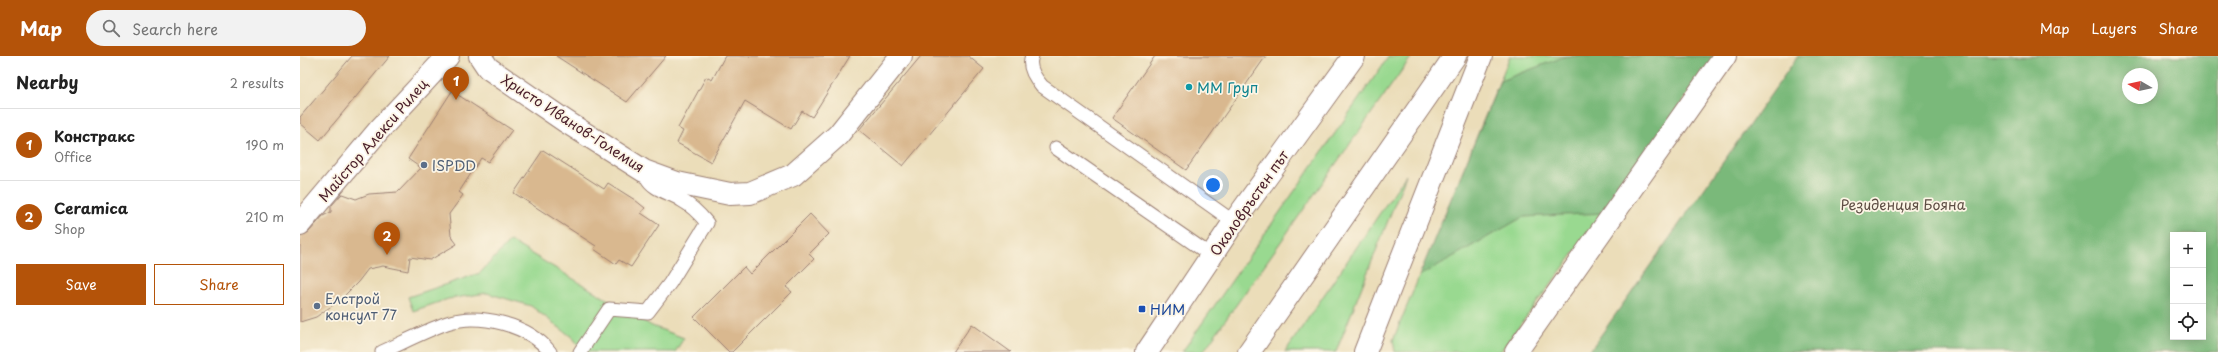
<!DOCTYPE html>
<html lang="en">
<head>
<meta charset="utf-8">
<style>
	body { margin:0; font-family:"Playpen Sans",sans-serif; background:#f2f2f2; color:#222 }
	.controls { position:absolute; right:12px; bottom:12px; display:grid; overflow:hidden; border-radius:0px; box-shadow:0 2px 10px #0003 }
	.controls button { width:36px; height:36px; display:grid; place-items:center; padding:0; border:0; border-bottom:1px solid #e0e0e0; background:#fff; color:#222; font:20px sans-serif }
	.compass { position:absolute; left:1822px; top:12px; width:36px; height:36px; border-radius:50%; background:#fff; box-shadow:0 2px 10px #0003; rotate:279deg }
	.you { position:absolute; left:913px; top:129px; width:14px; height:14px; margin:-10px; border:3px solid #fff; border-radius:50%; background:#1a73e8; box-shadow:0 0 0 6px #1a73e833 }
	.badge { display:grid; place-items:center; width:26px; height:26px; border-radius:50%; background:#b45309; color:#fff; font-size:13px; font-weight:700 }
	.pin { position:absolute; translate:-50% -33px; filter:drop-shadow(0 1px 2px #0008) }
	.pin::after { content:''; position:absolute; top:21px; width:14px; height:12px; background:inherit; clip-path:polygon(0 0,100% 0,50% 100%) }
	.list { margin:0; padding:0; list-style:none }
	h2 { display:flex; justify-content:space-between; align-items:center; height:52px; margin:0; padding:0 16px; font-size:17px }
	h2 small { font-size:13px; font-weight:400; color:#767676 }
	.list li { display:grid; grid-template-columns:26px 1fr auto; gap:12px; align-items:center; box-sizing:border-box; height:72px; padding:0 16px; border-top:1px solid #e0e0e0 }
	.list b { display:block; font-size:15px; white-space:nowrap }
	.list p { margin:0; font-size:13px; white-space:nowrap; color:#767676 }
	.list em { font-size:13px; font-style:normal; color:#767676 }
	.actions { display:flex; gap:8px; padding:12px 16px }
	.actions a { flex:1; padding:9px 0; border:1px solid #b45309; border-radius:0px; text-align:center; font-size:14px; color:#b45309 }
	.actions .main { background:#b45309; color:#fff }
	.icon { flex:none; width:22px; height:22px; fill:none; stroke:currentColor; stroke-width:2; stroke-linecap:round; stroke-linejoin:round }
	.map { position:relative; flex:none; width:1918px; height:296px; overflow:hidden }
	header { display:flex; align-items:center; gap:24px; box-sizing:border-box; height:56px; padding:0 20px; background:#b45309; color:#fff }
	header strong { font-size:19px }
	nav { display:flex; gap:22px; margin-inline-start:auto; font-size:14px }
	.search { width:280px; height:36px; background:#f2f2f2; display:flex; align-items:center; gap:10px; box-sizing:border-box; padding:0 14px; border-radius:22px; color:#767676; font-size:15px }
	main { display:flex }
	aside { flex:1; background:#fff }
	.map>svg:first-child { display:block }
</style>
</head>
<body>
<header>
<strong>Map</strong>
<div class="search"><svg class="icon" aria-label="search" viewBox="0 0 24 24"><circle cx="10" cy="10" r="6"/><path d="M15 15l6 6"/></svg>Search here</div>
<nav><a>Map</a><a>Layers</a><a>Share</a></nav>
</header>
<main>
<aside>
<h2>Nearby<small>2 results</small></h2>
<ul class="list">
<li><span class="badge">1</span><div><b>Констракс</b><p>Office</p></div><em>190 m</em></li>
<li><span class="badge">2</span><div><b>Ceramica</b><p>Shop</p></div><em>210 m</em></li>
</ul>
<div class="actions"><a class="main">Save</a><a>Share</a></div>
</aside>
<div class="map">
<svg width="1918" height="296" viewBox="0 0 1918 296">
	<rect width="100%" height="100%" fill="#fcf5e5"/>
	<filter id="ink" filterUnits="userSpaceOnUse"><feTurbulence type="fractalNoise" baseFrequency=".025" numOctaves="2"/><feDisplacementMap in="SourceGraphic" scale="8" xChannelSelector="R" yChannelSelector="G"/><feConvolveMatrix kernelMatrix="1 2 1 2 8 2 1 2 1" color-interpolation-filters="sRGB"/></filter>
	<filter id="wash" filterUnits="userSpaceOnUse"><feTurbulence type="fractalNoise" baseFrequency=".012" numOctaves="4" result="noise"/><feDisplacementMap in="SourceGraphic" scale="16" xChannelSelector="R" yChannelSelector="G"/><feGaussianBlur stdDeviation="0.9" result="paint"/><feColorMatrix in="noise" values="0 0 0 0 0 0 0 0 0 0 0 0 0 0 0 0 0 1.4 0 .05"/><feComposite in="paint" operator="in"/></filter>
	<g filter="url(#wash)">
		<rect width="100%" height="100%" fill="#ebddb9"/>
		<path fill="#99d990" stroke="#727c5e" d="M1089 0H1112L903 296H882Z
			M1210 0H1415L1304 157 1200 296H1095L1093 284Z
			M1106 119 1036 296H985Z
			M210 185 352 270 384 282 375 296H284L273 282 231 250 187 237 148 243 113 255 108 241 180 217Z"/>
		<path fill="#7ab97a" stroke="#626c52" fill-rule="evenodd" d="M1266 0H1415L1304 157 1223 161 1119 220 1200 25Z
			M1498 0H1918V296H1289ZM1828 18H1852V42H1828ZM1873 179H1903V281H1873Z"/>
		<g id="blocks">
			<path fill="#d9b88f" d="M52 0H90L20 84 0 67V61Z
				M256 0H366L327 46Z
				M425 0H550L512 61 502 55 491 73 445 45 411 106 377 87 383 75 378 72 406 21 412 24Z
				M621 0H668L684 13 603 110 559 74Z
				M855 0H966L886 114 812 62Z
				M152 35 212 74 188 106 181 102 159 136 163 139 149 158 151 180 157 188 130 204 110 201 108 215 83 210 68 213 58 226 40 244 16 261 0 266V180L9 176 23 160 31 156V150L42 138 56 143 69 138 98 136 121 112 108 103Z
				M243 94 304 133 308 127 335 144 345 152 341 157 359 169 331 211 319 204 316 208 294 193 296 190 214 137Z
				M510 158 529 178 509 198 514 203 486 231 492 236 432 296H429L394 261 444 211 450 218Z
				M672 268 711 296H653Z"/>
		</g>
	</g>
	<g filter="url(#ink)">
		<use href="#blocks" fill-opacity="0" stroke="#9a7e72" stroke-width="1"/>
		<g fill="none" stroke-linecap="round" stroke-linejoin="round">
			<defs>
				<path id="lane" d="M732 0C727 11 735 22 742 30L934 166
					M756 92 912 200
					M82 296C104 286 125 275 147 267 179 256 229 269 250 296
					M280 296 309 253 348 256 370 227 407 167C399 157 392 150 381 144 371 137 353 134 347 122"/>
				<path id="street" d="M180 0 188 12 265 65 344 115 377 127 430 138 450 137 493 119 538 79 601 0
					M0 168 79 74 148 0
					M1065 296 1181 0
					M1216 296 1425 0"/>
				<path id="highway" d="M847 296 934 166 1054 0
					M949 296 1155 0"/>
			</defs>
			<use href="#lane" stroke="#9a7e72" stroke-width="15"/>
			<use href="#street" stroke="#9a7e72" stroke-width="24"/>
			<use href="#highway" stroke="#9a7e72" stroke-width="24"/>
			<use href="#lane" stroke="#fff" stroke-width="13"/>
			<use href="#street" stroke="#fff" stroke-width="22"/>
			<use href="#highway" stroke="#fff" stroke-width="22"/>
		</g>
	</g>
	<circle fill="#0f9aa8" stroke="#fcf5e5" stroke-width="1.5" cx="889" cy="31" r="4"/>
	<g fill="#5c6f8a" stroke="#fcf5e5" stroke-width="1.5">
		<circle cx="124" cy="109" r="4"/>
		<circle cx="17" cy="250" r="4"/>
	</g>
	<rect fill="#1a4fb4" stroke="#fcf5e5" stroke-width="1.5" x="838" y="249" width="8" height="8" rx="2"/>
	<g text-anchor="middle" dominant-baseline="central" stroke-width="3.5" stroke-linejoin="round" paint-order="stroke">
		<g font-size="14" fill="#0d838f" stroke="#fcf5e5" text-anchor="start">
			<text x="897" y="31">ММ Груп</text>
		</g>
		<g font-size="14" fill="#4a1f2b" stroke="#fcf5e5">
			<text transform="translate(273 67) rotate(33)">Христо Иванов-Големия</text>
			<text transform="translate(73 84) rotate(-49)">Майстор Алекси Рилец</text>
			<text transform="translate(949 147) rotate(-55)">Околовръстен път</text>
		</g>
		<g font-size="14" fill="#4e5e75" stroke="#fcf5e5" text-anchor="start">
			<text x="132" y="109">ISPDD</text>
			<text x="25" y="242">Елстрой<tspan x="25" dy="16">консулт 77</tspan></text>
		</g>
		<g font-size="14" fill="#5e4e44" stroke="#fcf5e5">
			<text x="1603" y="148">Резиденция Бояна</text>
		</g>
		<g font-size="14" fill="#164399" stroke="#fcf5e5" text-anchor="start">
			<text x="850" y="253">НИМ</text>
		</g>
	</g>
</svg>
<div class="controls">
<button>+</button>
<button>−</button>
<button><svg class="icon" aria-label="locate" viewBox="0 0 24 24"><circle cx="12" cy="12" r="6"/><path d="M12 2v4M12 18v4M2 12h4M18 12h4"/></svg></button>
</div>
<svg class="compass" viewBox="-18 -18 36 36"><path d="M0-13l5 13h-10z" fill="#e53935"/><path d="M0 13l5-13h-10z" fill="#767676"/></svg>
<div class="you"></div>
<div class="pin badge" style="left:156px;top:44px">1</div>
<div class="pin badge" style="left:87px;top:199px">2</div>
</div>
</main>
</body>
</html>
